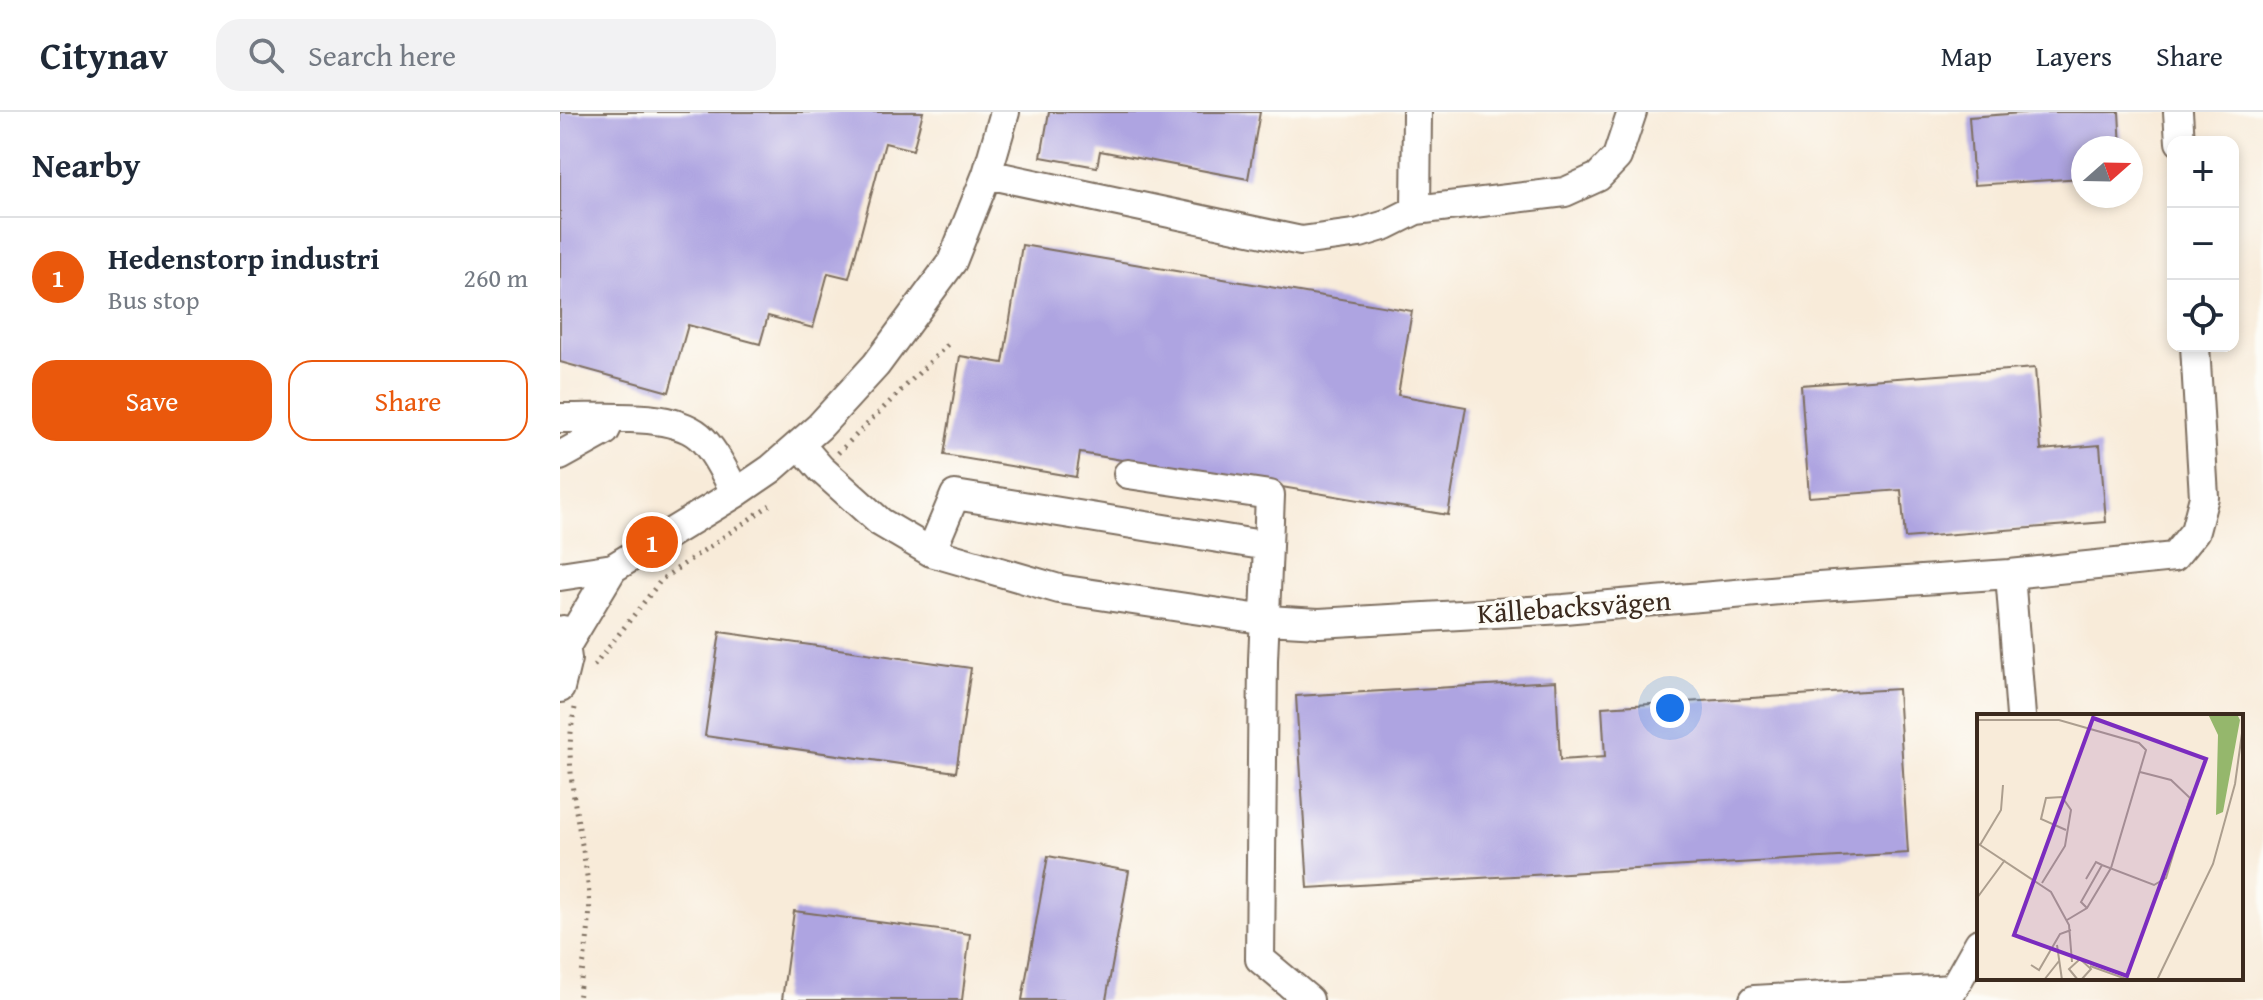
<!DOCTYPE html>
<html lang="en">
<head>
<meta charset="utf-8">
<style>
	body { margin:0; font-family:"Gentium Book Plus",serif; background:#f2f2f3; color:#1f2937 }
	.controls { position:absolute; right:24px; top:24px; display:grid; overflow:hidden; border-radius:16px; box-shadow:0 4px 12px #0003 }
	.controls button { width:72px; height:72px; display:grid; place-items:center; padding:0; border:0; border-bottom:2px solid #e0e1e3; background:#fff; color:#1f2937; font:40px sans-serif }
	.compass { position:absolute; left:1511px; top:24px; width:72px; height:72px; border-radius:50%; background:#fff; box-shadow:0 4px 12px #0003; rotate:70deg }
	.you { position:absolute; left:1110px; top:596px; width:28px; height:28px; margin:-20px; border:6px solid #fff; border-radius:50%; background:#1a73e8; box-shadow:0 0 0 12px #1a73e833 }
	.badge { display:grid; place-items:center; width:52px; height:52px; border-radius:50%; background:#ea580c; color:#fff; font-size:26px; font-weight:700 }
	.pin { position:absolute; translate:-50% -50%; border:4px solid #fff; box-shadow:0 2px 8px #0006 }
	.list { margin:0; padding:0; list-style:none }
	h2 { display:flex; justify-content:space-between; align-items:center; height:104px; margin:0; padding:0 32px; font-size:34px }
	h2 small { font-size:26px; font-weight:400; color:#747a83 }
	.list li { display:grid; grid-template-columns:52px 1fr auto; gap:24px; align-items:center; box-sizing:border-box; height:120px; padding:0 32px; border-top:2px solid #e0e1e3 }
	.list b { display:block; font-size:30px; white-space:nowrap }
	.list p { margin:0; font-size:26px; white-space:nowrap; color:#747a83 }
	.list em { font-size:26px; font-style:normal; color:#747a83 }
	.actions { display:flex; gap:16px; padding:24px 32px }
	.actions a { flex:1; padding:18px 0; border:2px solid #ea580c; border-radius:24px; text-align:center; font-size:28px; color:#ea580c }
	.actions .main { background:#ea580c; color:#fff }
	.icon { flex:none; width:44px; height:44px; fill:none; stroke:currentColor; stroke-width:2; stroke-linecap:round; stroke-linejoin:round }
	.map { position:relative; flex:none; width:1703px; height:888px; overflow:hidden }
	header { display:flex; align-items:center; gap:48px; box-sizing:border-box; height:112px; padding:0 40px; background:#fff; border-bottom:2px solid #e0e1e3 }
	header strong { font-size:38px }
	nav { display:flex; gap:44px; margin-inline-start:auto; font-size:28px }
	.search { width:560px; height:72px; background:#f2f2f3; display:flex; align-items:center; gap:20px; box-sizing:border-box; padding:0 28px; border-radius:24px; color:#747a83; font-size:30px }
	main { display:flex }
	aside { flex:1; background:#fff }
	.map>svg:first-child { display:block }
</style>
</head>
<body>
<header>
<strong>Citynav</strong>
<div class="search"><svg class="icon" aria-label="search" viewBox="0 0 24 24"><circle cx="10" cy="10" r="6"/><path d="M15 15l6 6"/></svg>Search here</div>
<nav><a>Map</a><a>Layers</a><a>Share</a></nav>
</header>
<main>
<aside>
<h2>Nearby<small></small></h2>
<ul class="list">
<li><span class="badge">1</span><div><b>Hedenstorp industri</b><p>Bus stop</p></div><em>260 m</em></li>
</ul>
<div class="actions"><a class="main">Save</a><a>Share</a></div>
</aside>
<div class="map">
<svg width="1703" height="888" viewBox="0 0 1703 888">
	<rect width="100%" height="100%" fill="#fdfcf7"/>
	<filter id="ink" filterUnits="userSpaceOnUse"><feTurbulence type="fractalNoise" baseFrequency=".0125" numOctaves="2"/><feDisplacementMap in="SourceGraphic" scale="16" xChannelSelector="R" yChannelSelector="G"/><feConvolveMatrix kernelMatrix="1 2 1 2 8 2 1 2 1" color-interpolation-filters="sRGB"/></filter>
	<filter id="wash" filterUnits="userSpaceOnUse"><feTurbulence type="fractalNoise" baseFrequency=".006" numOctaves="4" result="noise"/><feDisplacementMap in="SourceGraphic" scale="32" xChannelSelector="R" yChannelSelector="G"/><feGaussianBlur stdDeviation="1.8" result="paint"/><feColorMatrix in="noise" values="0 0 0 0 0 0 0 0 0 0 0 0 0 0 0 0 0 1.4 0 .05"/><feComposite in="paint" operator="in"/></filter>
	<g filter="url(#wash)">
		<rect width="100%" height="100%" fill="#f8ebd9"/>
		<g id="blocks">
			<path fill="#aea4e1" d="M0 0H363L353 38 325 31 289 166 268 161 253 216 208 204 200 232 128 213 109 280 0 250Z
				M489 0H700L688 67 540 39 537 55 481 45Z
				M1475 0H1559L1561 36H1523V66L1414 73 1409 5Z
				M462 133 852 199 838 283 906 295 888 403 520 341 516 365 384 343 400 244 443 251Z
				M1475 256 1481 338 1540 333 1546 410 1345 426 1341 378 1249 385 1241 273Z
				M160 520 411 556 396 660 145 624Z
				M996 569 1000 648 1045 645 1042 595 1338 577 1348 741 748 776 736 584Z
				M488 744 569 759 546 888H462Z
				M234 799 410 822 402 888H222Z"/>
		</g>
	</g>
	<g filter="url(#ink)">
		<use href="#blocks" fill-opacity="0" stroke="#7d6e5f" stroke-width="2"/>
		<g fill="none" stroke-linecap="round" stroke-linejoin="round">
			<defs>
				<path id="minor" d="M1618 0 1620 30
					M427 62 741 129 800 121 826 113 856 98 1005 80 1038 65 1057 45 1072 0
					M856 98 857 0
					M0 306C38 307 109 299 139 324 155 338 165 362 176 381
					M240 333 261 357 320 410 371 440 499 477 707 508 759 511 1004 497 1244 476 1450 462 1614 445 1635 419 1644 385 1635 234
					M0 344 45 319 51 307
					M568 362 710 383 708 434
					M371 440 395 383 708 434 703 548 700 847 749 888
					M1450 462 1461 604
					M0 464 53 456 176 381 211 357 259 315 316 253 392 150 427 62 445 0
					M6 534 53 456
					M0 576 7 547 3 518
					M1194 888 1393 877 1419 831"/>
			</defs>
			<use href="#minor" stroke="#7d6e5f" stroke-width="32"/>
			<path stroke="#7d6e5f" stroke-width="5" stroke-dasharray="2 6" stroke-linecap="butt" d="M278 341 391 229
				M34 554 102 467 210 393
				M15 596C0 659 24 720 29 783 32 815 22 856 18 888"/>
			<use href="#minor" stroke="#fff" stroke-width="28"/>
		</g>
	</g>
	<g text-anchor="middle" dominant-baseline="central" stroke-width="7" stroke-linejoin="round" paint-order="stroke">
		<g font-size="28" fill="#3b2a1e" stroke="#fdfcf7">
			<text transform="translate(1014 494) rotate(-4)">Källebacksvägen</text>
		</g>
	</g>
	<g transform="translate(1417 602)">
		<rect width="266" height="266" fill="#f8ebd9"/>
		<path d="M231 0H260L263 6 246 98 239 101 241 21Z" fill="#95b76c"/>
		<path fill="none" stroke="#ac9e8e" stroke-width="2" d="M0 6H82L162 29 169 36 134 154 110 194 90 206M0 129 74 178 92 211 95 248M3 131 24 96 26 71M109 165 119 148 125 151M65 169 88 132 94 96 85 83 69 84 64 105 89 116M0 184 28 146M110 194 104 188 125 151 177 171 189 164 213 84 194 66 163 58M80 231 85 266M54 251 62 256 83 220 94 216M113 252 152 266M67 266 82 247M101 266 92 255 103 245 114 255 104 266M180 266 236 150 258 70 266 12"/>
		<path fill="#7b2cbf" fill-opacity="0.15" stroke="#7b2cbf" stroke-width="4" d="M116 4 229 45 150 262 37 221Z"/>
		<rect width="266" height="266" fill="none" stroke="#3b2a1e" stroke-width="4"/>
	</g>
</svg>
<div class="controls">
<button>+</button>
<button>−</button>
<button><svg class="icon" aria-label="locate" viewBox="0 0 24 24"><circle cx="12" cy="12" r="6"/><path d="M12 2v4M12 18v4M2 12h4M18 12h4"/></svg></button>
</div>
<svg class="compass" viewBox="-18 -18 36 36"><path d="M0-13l5 13h-10z" fill="#e53935"/><path d="M0 13l5-13h-10z" fill="#747a83"/></svg>
<div class="you"></div>
<div class="pin badge" style="left:92px;top:430px">1</div>
</div>
</main>
</body>
</html>
